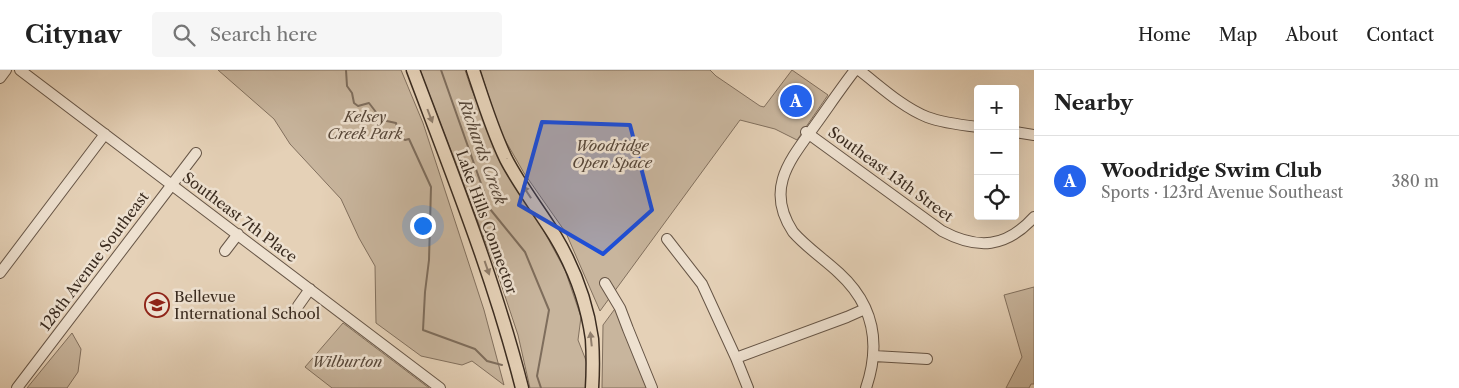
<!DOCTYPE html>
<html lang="en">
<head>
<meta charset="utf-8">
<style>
	body { margin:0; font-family:"Libre Caslon Text",serif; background:#f6f6f6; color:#222 }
	.controls { position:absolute; right:15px; top:15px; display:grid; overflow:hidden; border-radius:5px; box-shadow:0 5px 20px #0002 }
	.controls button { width:45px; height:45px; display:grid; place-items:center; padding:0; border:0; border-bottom:1px solid #e0e0e0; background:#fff; color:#222; font:25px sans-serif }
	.you { position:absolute; left:422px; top:155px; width:18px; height:18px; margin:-12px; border:4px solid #fff; border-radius:50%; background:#1a73e8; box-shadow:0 0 0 8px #1a73e833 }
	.badge { display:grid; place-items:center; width:32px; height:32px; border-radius:50%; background:#2563eb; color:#fff; font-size:16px; font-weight:700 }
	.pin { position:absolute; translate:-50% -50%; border:2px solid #fff; box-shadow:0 1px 5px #0006 }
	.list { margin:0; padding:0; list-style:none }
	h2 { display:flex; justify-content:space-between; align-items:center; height:65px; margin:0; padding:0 20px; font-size:21px }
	h2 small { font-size:16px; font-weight:400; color:#767676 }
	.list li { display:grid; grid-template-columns:32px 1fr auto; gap:15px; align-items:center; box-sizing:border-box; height:90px; padding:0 20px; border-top:1px solid #e0e0e0 }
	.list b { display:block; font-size:19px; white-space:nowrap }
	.list p { margin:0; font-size:16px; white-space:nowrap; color:#767676 }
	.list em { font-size:16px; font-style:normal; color:#767676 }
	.icon { flex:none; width:28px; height:28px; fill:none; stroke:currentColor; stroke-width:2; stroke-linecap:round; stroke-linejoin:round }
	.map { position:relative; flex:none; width:1034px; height:318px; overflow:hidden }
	header { display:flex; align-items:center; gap:30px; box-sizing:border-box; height:70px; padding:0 25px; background:#fff; border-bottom:1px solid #e0e0e0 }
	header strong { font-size:24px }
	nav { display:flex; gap:28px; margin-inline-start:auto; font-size:18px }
	.search { width:350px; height:45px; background:#f6f6f6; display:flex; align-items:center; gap:12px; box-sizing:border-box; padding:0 18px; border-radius:5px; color:#767676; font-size:19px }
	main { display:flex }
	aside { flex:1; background:#fff }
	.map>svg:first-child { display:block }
</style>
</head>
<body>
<header>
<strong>Citynav</strong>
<div class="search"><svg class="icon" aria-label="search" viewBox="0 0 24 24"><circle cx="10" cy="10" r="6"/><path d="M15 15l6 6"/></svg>Search here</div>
<nav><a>Home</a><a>Map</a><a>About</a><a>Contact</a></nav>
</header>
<main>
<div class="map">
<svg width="1034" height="318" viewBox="0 0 1034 318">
	<rect width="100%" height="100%" fill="#e5d1b7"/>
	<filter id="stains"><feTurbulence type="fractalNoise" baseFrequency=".004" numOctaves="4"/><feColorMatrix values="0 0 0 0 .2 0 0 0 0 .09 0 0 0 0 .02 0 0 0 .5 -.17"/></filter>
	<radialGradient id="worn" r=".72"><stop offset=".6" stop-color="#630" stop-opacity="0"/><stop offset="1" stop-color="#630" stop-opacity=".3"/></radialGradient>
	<path fill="#c8b59d" stroke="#82705e" d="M218 0H401L423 53 484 240 504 315 472 291 462 295 421 286 376 253 375 196 359 168 341 129 290 74 274 49Z
		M420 0H465L471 18 501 89 540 154 565 200 581 247 578 270 587 293 586 318H530L518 265 496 199Z
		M480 0H710L716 6 760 36 764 37 792 0 828 25 797 70 775 59 740 50 600 241 566 163 524 103 501 63Z
		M1034 217V314H1031L1029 318H1006L1022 287 1004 225Z
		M617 236 649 318H602L603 255Z
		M343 253 429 318H332L305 297Z
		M72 263 81 279 78 302 67 318H27Z"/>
	<path fill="#ab9984" stroke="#7e6d5c" d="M793 18 812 31 805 42 786 28Z"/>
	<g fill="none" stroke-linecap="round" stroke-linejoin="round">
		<path stroke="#7e6d5c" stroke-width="2" d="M346 0 347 16 352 23 354 33 358 36 369 33 382 50 396 53 399 66 405 70 409 69 431 117 429 190 425 222 423 260 475 279 487 291 502 295
			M441 0 490 139 525 182 549 240 537 306 541 318"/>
		<defs>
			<path id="minor" d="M20 0 440 318
				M855 0C841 18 829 36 816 54 791 89 764 118 793 162 806 177 824 189 839 203 874 235 881 274 866 318
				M859 0C880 16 902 37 927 47 943 53 961 55 978 57
				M0 8 6 0
				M806 62 942 161C978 180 1006 178 1034 147
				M1015 62 1034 65
				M667 169 702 214 736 288 748 318
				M225 181 238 164
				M0 203 105 64
				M605 213 620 238 628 259 652 318
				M298 236 310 219
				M874 286 927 289
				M736 288 847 247 865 239
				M17 318 196 83"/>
			<path id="major" d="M413 0C453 106 494 208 522 318
				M473 0C483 30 492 60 506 89 520 116 539 140 555 166 573 196 587 233 592 269 593 285 593 302 592 318"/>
		</defs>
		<use href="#minor" stroke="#665546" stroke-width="12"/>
		<use href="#major" stroke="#3b2c20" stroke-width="15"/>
		<use href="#minor" stroke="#eee1d0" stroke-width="10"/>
		<use href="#major" stroke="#e5d1b7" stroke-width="12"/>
	</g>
	<defs><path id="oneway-solid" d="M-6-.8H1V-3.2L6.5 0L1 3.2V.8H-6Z" transform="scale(1.25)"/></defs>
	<g fill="#907e6c">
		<use href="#oneway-solid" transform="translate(430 46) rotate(69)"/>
		<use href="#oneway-solid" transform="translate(527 122) rotate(-123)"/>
		<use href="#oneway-solid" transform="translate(487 198) rotate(71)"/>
		<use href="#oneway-solid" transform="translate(591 269) rotate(-96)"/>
	</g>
	<path fill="#1d4ed8" fill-opacity="0.2" stroke="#1d4ed8" stroke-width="4" stroke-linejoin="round" d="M542 52 630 55 652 140 603 184 519 135Z"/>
	<defs>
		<symbol id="school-ring" viewBox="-11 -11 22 22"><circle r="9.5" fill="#eee1d0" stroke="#8f2418" stroke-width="1.5"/><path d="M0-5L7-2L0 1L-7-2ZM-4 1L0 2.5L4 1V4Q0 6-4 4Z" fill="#8f2418"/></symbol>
	</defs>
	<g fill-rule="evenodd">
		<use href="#school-ring" x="143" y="221" width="28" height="28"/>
	</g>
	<g text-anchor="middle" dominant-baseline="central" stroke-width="5" stroke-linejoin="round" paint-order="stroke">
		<g font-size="15" font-style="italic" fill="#574739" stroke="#eee1d0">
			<text x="365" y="46">Kelsey<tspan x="365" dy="17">Creek Park</tspan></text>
			<text x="612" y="75">Woodridge<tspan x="612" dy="17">Open Space</tspan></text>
			<text x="347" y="291">Wilburton</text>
		</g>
		<g font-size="15" fill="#3b2c20" stroke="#eee1d0">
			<text transform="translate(891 104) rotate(36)">Southeast 13th Street</text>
			<text transform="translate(240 147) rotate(37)">Southeast 7th Place</text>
			<text transform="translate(487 152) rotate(70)">Lake Hills Connector</text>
			<text transform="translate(94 191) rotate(-53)">128th Avenue Southeast</text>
		</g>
		<g font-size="15" fill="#3b2c20" stroke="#eee1d0" text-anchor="start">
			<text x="174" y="226">Bellevue<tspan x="174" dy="17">International School</tspan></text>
		</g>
		<g font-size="16" font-style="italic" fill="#574739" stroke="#eee1d0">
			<text transform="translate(483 82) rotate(70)">Richards Creek</text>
		</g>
	</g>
	<rect width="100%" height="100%" filter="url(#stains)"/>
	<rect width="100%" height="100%" fill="url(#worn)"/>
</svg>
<div class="controls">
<button>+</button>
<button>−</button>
<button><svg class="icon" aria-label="locate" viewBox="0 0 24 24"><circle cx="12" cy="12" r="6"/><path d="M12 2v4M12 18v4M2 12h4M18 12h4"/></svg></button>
</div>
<div class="you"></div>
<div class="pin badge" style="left:796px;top:31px">A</div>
</div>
<aside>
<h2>Nearby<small></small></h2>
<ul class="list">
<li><span class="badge">A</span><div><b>Woodridge Swim Club</b><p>Sports · 123rd Avenue Southeast</p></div><em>380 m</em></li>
</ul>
</aside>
</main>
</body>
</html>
